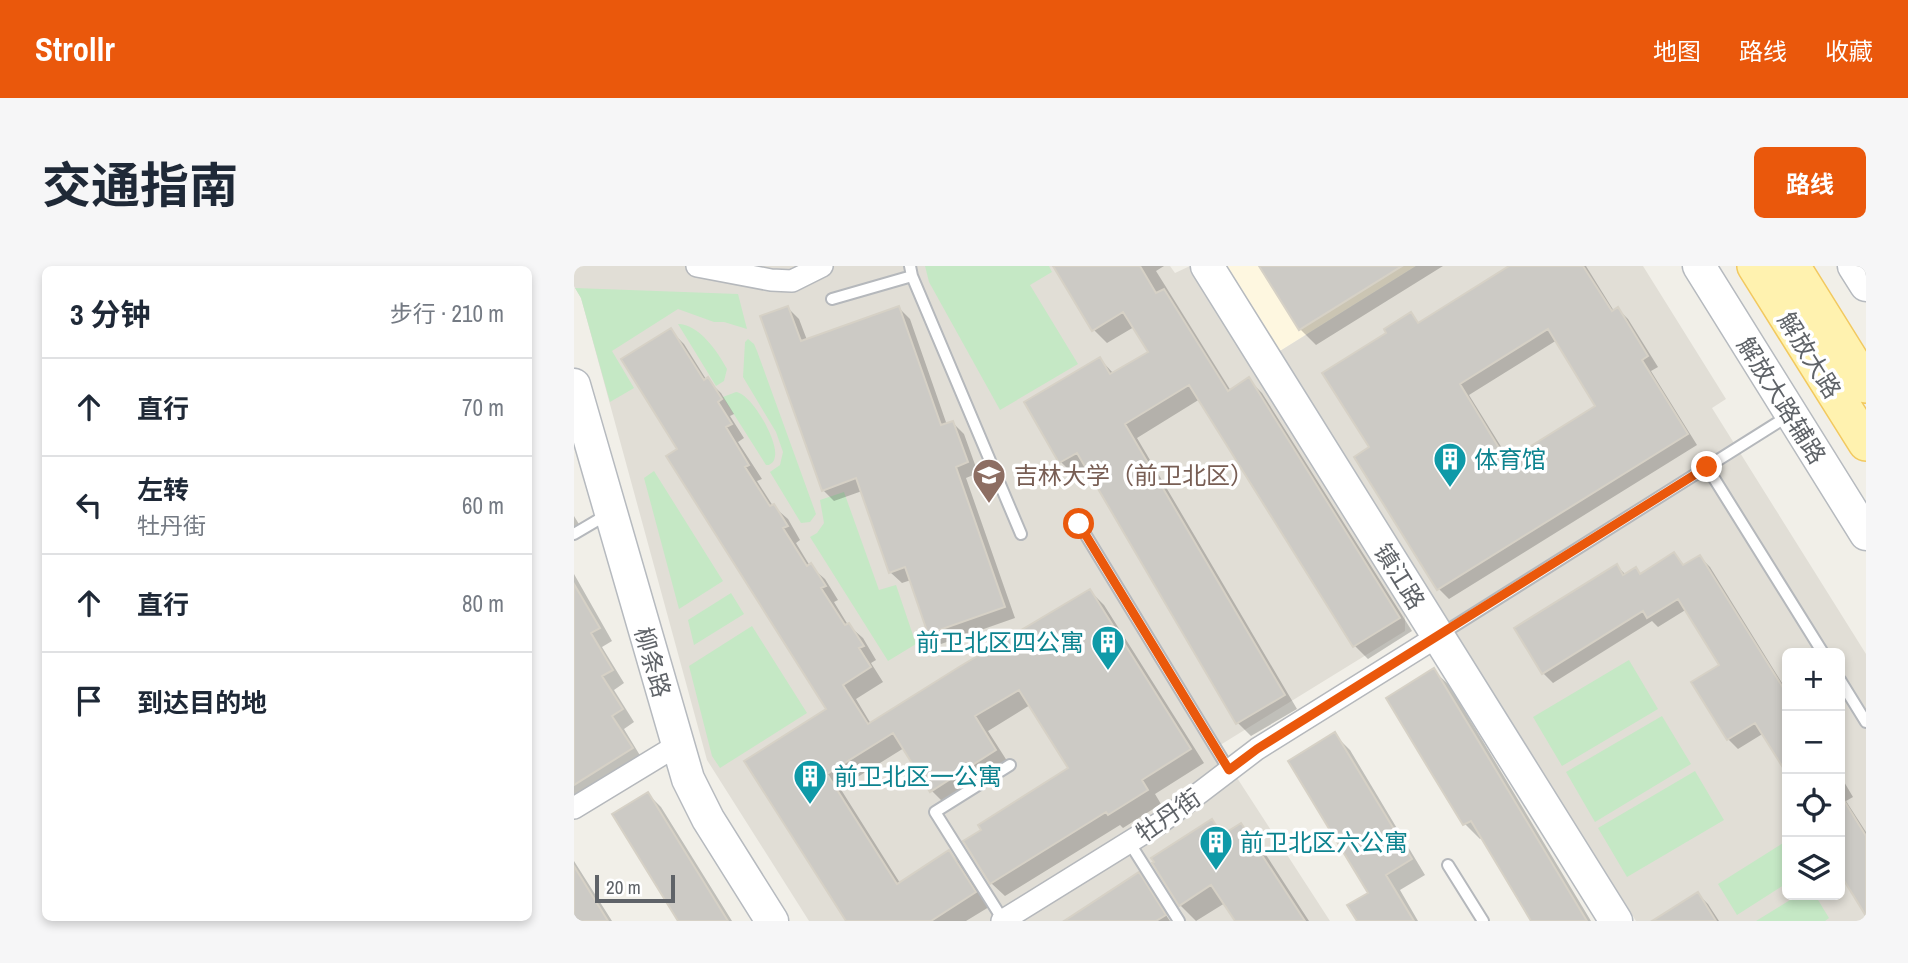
<!DOCTYPE html>
<html lang="zh">
<head>
<meta charset="utf-8">
<style>
	body { margin:0; font-family:"Archivo Narrow","Noto Sans SC",sans-serif; background:#f6f6f7; color:#1f2937 }
	.controls { position:absolute; right:21px; bottom:21px; display:grid; overflow:hidden; border-radius:10px; box-shadow:0 4px 10px #0003 }
	.controls button { width:63px; height:63px; display:grid; place-items:center; padding:0; border:0; border-bottom:2px solid #e0e1e3; background:#fff; color:#1f2937; font:35px sans-serif }
	.scale { position:absolute; left:21px; bottom:18px; width:80px; box-sizing:border-box; padding-left:7px; border:4px solid #5f6368; border-top:0; font-size:19px; line-height:24px; white-space:nowrap; color:#5f6368; -webkit-text-stroke:5px #fff; paint-order:stroke }
	.stop { position:absolute; width:21px; height:21px; margin:-16px; border:5px solid #ea580c; border-radius:50%; background:#fff }
	.stop.end { background:#ea580c; border-color:#fff; box-shadow:0 2px 7px #0008 }
	.list { margin:0; padding:0; list-style:none }
	h2 { display:flex; justify-content:space-between; align-items:center; height:91px; margin:0; padding:0 28px; font-size:30px }
	h2 small { font-size:23px; font-weight:400; color:#747a83 }
	.list li { display:grid; grid-template-columns:46px 1fr auto; gap:21px; align-items:center; box-sizing:border-box; height:98px; padding:0 28px; border-top:2px solid #e0e1e3 }
	.list b { display:block; font-size:26px; white-space:nowrap }
	.list p { margin:0; font-size:23px; white-space:nowrap; color:#747a83 }
	.list em { font-size:23px; font-style:normal; color:#747a83 }
	.icon { flex:none; width:38px; height:38px; fill:none; stroke:currentColor; stroke-width:2; stroke-linecap:round; stroke-linejoin:round }
	.map { position:relative; flex:none; width:1292px; height:655px; overflow:hidden; border-radius:10px }
	header { display:flex; align-items:center; gap:42px; box-sizing:border-box; height:98px; padding:0 35px; background:#ea580c; color:#fff }
	header strong { font-size:33px }
	nav { display:flex; gap:38px; margin-inline-start:auto; font-size:24px }
	.intro { display:flex; align-items:center; justify-content:space-between; box-sizing:border-box; height:168px; padding:0 42px }
	h1 { margin:0; font-size:49px }
	.button { padding:18px 32px; border-radius:10px; background:#ea580c; color:#fff; font-size:24px; font-weight:700 }
	main { display:flex; gap:42px; padding:0 42px }
	aside { flex:1; background:#fff; border-radius:10px; box-shadow:0 4px 10px #0003 }
	.map>svg:first-child { display:block }
</style>
</head>
<body>
<header>
<strong>Strollr</strong>
<nav><a>地图</a><a>路线</a><a>收藏</a></nav>
</header>
<div class="intro"><h1>交通指南</h1><a class="button">路线</a></div>
<main>
<aside>
<h2>3 分钟<small>步行 · 210 m</small></h2>
<ul class="list">
<li><svg class="icon" aria-label="ahead" viewBox="0 0 24 24"><path d="M12 20V5M6 11l6-6 6 6"/></svg><div><b>直行</b></div><em>70 m</em></li>
<li><svg class="icon" aria-label="left" viewBox="0 0 24 24"><path d="M17 20v-9H6M10 6l-5 5 5 5"/></svg><div><b>左转</b><p>牡丹街</p></div><em>60 m</em></li>
<li><svg class="icon" aria-label="ahead" viewBox="0 0 24 24"><path d="M12 20V5M6 11l6-6 6 6"/></svg><div><b>直行</b></div><em>80 m</em></li>
<li><svg class="icon" aria-label="arrive" viewBox="0 0 24 24"><path d="M6 21V4h12l-3 4 3 4H6"/></svg><div><b>到达目的地</b></div></li>
</ul>
</aside>
<div class="map">
<svg width="1292" height="655" viewBox="0 0 1292 655">
	<rect width="100%" height="100%" fill="#f1efe8"/>
	<path fill="#fef7e0" d="M653 0H842L706 85Z"/>
	<path fill="#e1ded6" fill-rule="evenodd" d="M0 0H596L601 7 616 0 831 342V365L643 481 756 655H235L133 494 7 32 0 20Z
		M842 0H1069L1152 133 1138 142 1292 388V655H1062L706 85ZM1213 387H1266V629H1213Z"/>
	<path fill="#c5e8c5" d="M351 0H475L478 6 456 19 504 98 426 144 355 16Z
		M1 22 164 28 173 63 150 56H140L104 43 38 85 60 122 36 136 7 32Z
		M104 58C125 58 144 86 153 103L150 115 142 120Z
		M174 73 180 78 183 85 242 248 236 256 227 257 196 206 206 199 209 186 202 166 169 111 171 76Z
		M162 126C178 128 204 175 201 190 200 196 199 196 195 199H192L149 131Z
		M80 205 149 315 105 343 70 212Z
		M270 226 305 324 322 319 342 378 314 395 236 271 243 267 250 257 246 234Z
		M157 327 170 348 120 379 114 354Z
		M178 360 233 447 146 502 138 490 115 400Z
		M1055 394 1084 443 988 500 959 451Z
		M1088 450 1117 498 1021 556 992 506Z
		M1121 505 1150 554 1053 611 1024 562Z
		M1209 577 1213 585V617L1163 649 1144 618Z
		M1224 629H1241L1255 652 1251 655H1182Z"/>
	<path fill="#0003" fill-rule="evenodd" d="M481 0H590L582 5 657 125 675 114 688 127 838 365 794 393 781 380 626 133 563 172 723 443 677 470 664 457 513 201 500 209 487 196 526 93 539 107 576 86 560 61 533 77 520 64Z
		M695 0H869L742 79 726 63Z
		M939 0H1012L1040 45 1044 43 1054 53 1084 101 1077 105 1123 179 875 333 865 323 797 182 814 68 837 48 846 58ZM983 74 1024 141 936 195 895 129Z
		M214 42 225 53 233 74 325 42 336 53 373 159 379 157 390 168 404 207 392 212 441 352 367 378 356 367 337 314 328 317 316 306 288 225 260 235 249 224Z
		M96 64 110 78 132 113 147 127 160 148 156 150 170 172 164 176 188 213 183 215 199 240 214 253 226 274 222 277 236 300 251 313 264 334 260 336 274 359 289 372 302 394 297 397 309 416 282 433 297 458 516 325 530 339 630 497 581 528 587 538 549 562 546 559 431 630 417 617 496 502 456 439 414 465 435 498 371 538 357 524 330 482 266 522 326 617 375 586 389 600 415 641 392 655H274L173 495 254 444 105 183Z
		M0 250 11 268 0 275Z
		M1100 288 1111 300 1126 291 1136 301 1213 425V505L1190 467 1164 483 1154 473 1148 399 1113 343 1084 361 1078 355 979 417 969 407 1043 300 1052 309 1061 303 1067 309Z
		M0 308 38 375 28 381 50 417 40 424 60 456 50 463 70 496 0 540Z
		M860 405 875 419 1017 655H959L909 571 906 573 891 558 814 432Z
		M761 469 776 484 851 609 826 624 844 655H785L776 640 796 628Z
		M1266 509 1279 531 1272 535 1292 566V647L1266 605Z
		M74 528 87 541 158 655H107L41 549Z
		M637 555 651 569 666 559 683 575 735 655H663L651 637 622 655 606 639 580 598Z
		M0 595 38 655H0Z
		M564 608 596 655H493Z
		M1124 628 1134 638 1145 655H1082Z"/>
	<path fill="#cccac5" stroke="#d6d1c6" stroke-width="2" fill-rule="evenodd" d="M479 0H566L582 27 590 23 654 125 675 111 826 352 779 381 615 119 551 158 711 429 662 458 503 187 485 197 450 136 526 91 536 108 574 86 549 46 518 65Z
		M685 0H828L725 64Z
		M935 0H1009L1038 45 1044 41 1074 90 1068 94 1114 168 863 324 780 191 795 181 748 107 812 67 810 63 837 46 844 57ZM974 63 1021 140 933 195 886 118Z
		M214 40 227 75 325 40 367 159 379 155 394 196 382 201 431 341 354 368 331 301 315 307 282 212 248 225 186 50Z
		M97 62 130 114 134 111 148 133 144 136 158 158 152 161 175 199 171 201 196 240 200 238 214 260 209 262 233 300 237 297 252 320 247 322 271 359 275 357 290 380 285 382 297 401 269 419 294 458 385 401 516 323 617 483 568 514 574 524 534 549 532 546 416 618 389 575 407 564 404 559 494 502 445 424 401 450 422 484 356 526 319 467 253 508 323 618 375 584 402 626 357 655H272L170 495 252 443 92 190 103 183 47 93Z
		M1100 286 1109 299 1126 289 1213 428V508L1181 457 1153 474 1117 416 1145 399 1104 333 1073 352 1069 345 968 408 940 362 1043 298 1049 309 1062 301 1066 308Z
		M0 318 26 362 17 367 39 404 28 410 49 443 38 450 59 482 0 519Z
		M860 402 902 471 1013 655H957L897 555 889 559 853 500 812 432Z
		M761 466 838 593 812 609 840 655H783L773 639 794 627 714 495Z
		M74 526 154 655H104L38 548Z
		M1266 528 1292 570V650L1266 608Z
		M638 553 648 569 667 557 731 655H661L637 619 605 640 578 597 580 596 577 592Z
		M0 600 34 655H0Z
		M565 606 592 649 582 655H490Z
		M1124 626 1142 655H1078Z"/>
	<g fill="none" stroke-linecap="round" stroke-linejoin="round">
		<defs>
			<path id="lane" d="M336 0 338 10 447 268
				M258 33 338 10
				M1133 201 1249 387
				M505 258 655 504
				M0 268 34 248
				M866 369 1214 150
				M1266 414 1292 456
				M555 576 605 655
				M874 599 909 655
				M429 654 361 546 436 499"/>
			<path id="street" d="M123 0 197 14 218 15 248 0
				M0 542 102 480
				M428 655 586 557 683 483 864 370"/>
			<path id="secondary" d="M633 0 1042 655
				M1125 0 1292 268
				M1280 0 1292 19
				M0 119 114 513 134 553 198 655"/>
			<path id="primary" d="M1181 0 1292 177
				M1218 0 1292 119"/>
		</defs>
		<use href="#lane" stroke="#b5b8bc" stroke-width="14"/>
		<use href="#street" stroke="#b5b8bc" stroke-width="24"/>
		<use href="#secondary" stroke="#b6babf" stroke-width="35"/>
		<use href="#primary" stroke="#f2c960" stroke-width="38"/>
		<use href="#lane" stroke="#fff" stroke-width="10"/>
		<use href="#street" stroke="#fff" stroke-width="21"/>
		<use href="#secondary" stroke="#fff" stroke-width="32"/>
		<use href="#primary" stroke="#fff2af" stroke-width="35"/>
	</g>
	<g fill="none" stroke-linecap="round" stroke-linejoin="round">
		<path stroke="#ea580c" stroke-width="9" d="M505 258 655 504 683 483 1133 201"/>
	</g>
	<defs>
		<symbol id="building-pin" viewBox="-11 -11 22 30"><path d="M0 17L-7.5 6A9.5 9.5 0 1 1 7.5 6Z" fill="#0f9aa8" stroke="#fff"/><path d="M-4-6H4V6H1V3H-1V6H-4ZM-2.5-4.3h1.7v1.8h-1.7ZM.8-4.3h1.7v1.8H.8ZM-2.5-1h1.7V.8h-1.7ZM.8-1h1.7V.8H.8Z" fill="#fff"/></symbol>
		<symbol id="university-pin" viewBox="-11 -11 22 30"><path d="M0 17L-7.5 6A9.5 9.5 0 1 1 7.5 6Z" fill="#8d6e63" stroke="#fff"/><path d="M0-5L7-2L0 1L-7-2ZM-4 1L0 2.5L4 1V4Q0 6-4 4Z" fill="#fff"/></symbol>
	</defs>
	<g fill-rule="evenodd">
		<use href="#building-pin" x="857" y="174" width="38" height="52"/>
		<use href="#university-pin" x="396" y="190" width="38" height="52"/>
		<use href="#building-pin" x="515" y="357" width="38" height="52"/>
		<use href="#building-pin" x="217" y="491" width="38" height="52"/>
		<use href="#building-pin" x="623" y="557" width="38" height="52"/>
	</g>
	<g text-anchor="middle" dominant-baseline="central" stroke-width="7" stroke-linejoin="round" paint-order="stroke">
		<g font-size="24" fill="#5f6368" stroke="#fff">
			<text transform="translate(1236 89) rotate(58)">解放大路</text>
			<text transform="translate(1208 134) rotate(58)">解放大路辅路</text>
			<text transform="translate(826 310) rotate(58)">镇江路</text>
			<text transform="translate(79 396) rotate(74)">柳条路</text>
			<text transform="translate(594 549) rotate(-35)">牡丹街</text>
		</g>
		<g font-size="24" fill="#0d838f" stroke="#fff" text-anchor="start">
			<text x="900" y="193">体育馆</text>
			<text x="510" y="376" text-anchor="end">前卫北区四公寓</text>
			<text x="260" y="510">前卫北区一公寓</text>
			<text x="666" y="576">前卫北区六公寓</text>
		</g>
		<g font-size="24" fill="#785e54" stroke="#fff" text-anchor="start">
			<text x="440" y="209">吉林大学（前卫北区）</text>
		</g>
	</g>
</svg>
<div class="controls">
<button>+</button>
<button>−</button>
<button><svg class="icon" aria-label="locate" viewBox="0 0 24 24"><circle cx="12" cy="12" r="6"/><path d="M12 2v4M12 18v4M2 12h4M18 12h4"/></svg></button>
<button><svg class="icon" aria-label="layers" viewBox="0 0 24 24"><path d="M12 4l9 5-9 5-9-5zM3 14l9 5 9-5"/></svg></button>
</div>
<div class="scale">20 m</div>
<div class="stop" style="left:505px;top:258px"></div>
<div class="stop end" style="left:1133px;top:201px"></div>
</div>
</main>
</body>
</html>
